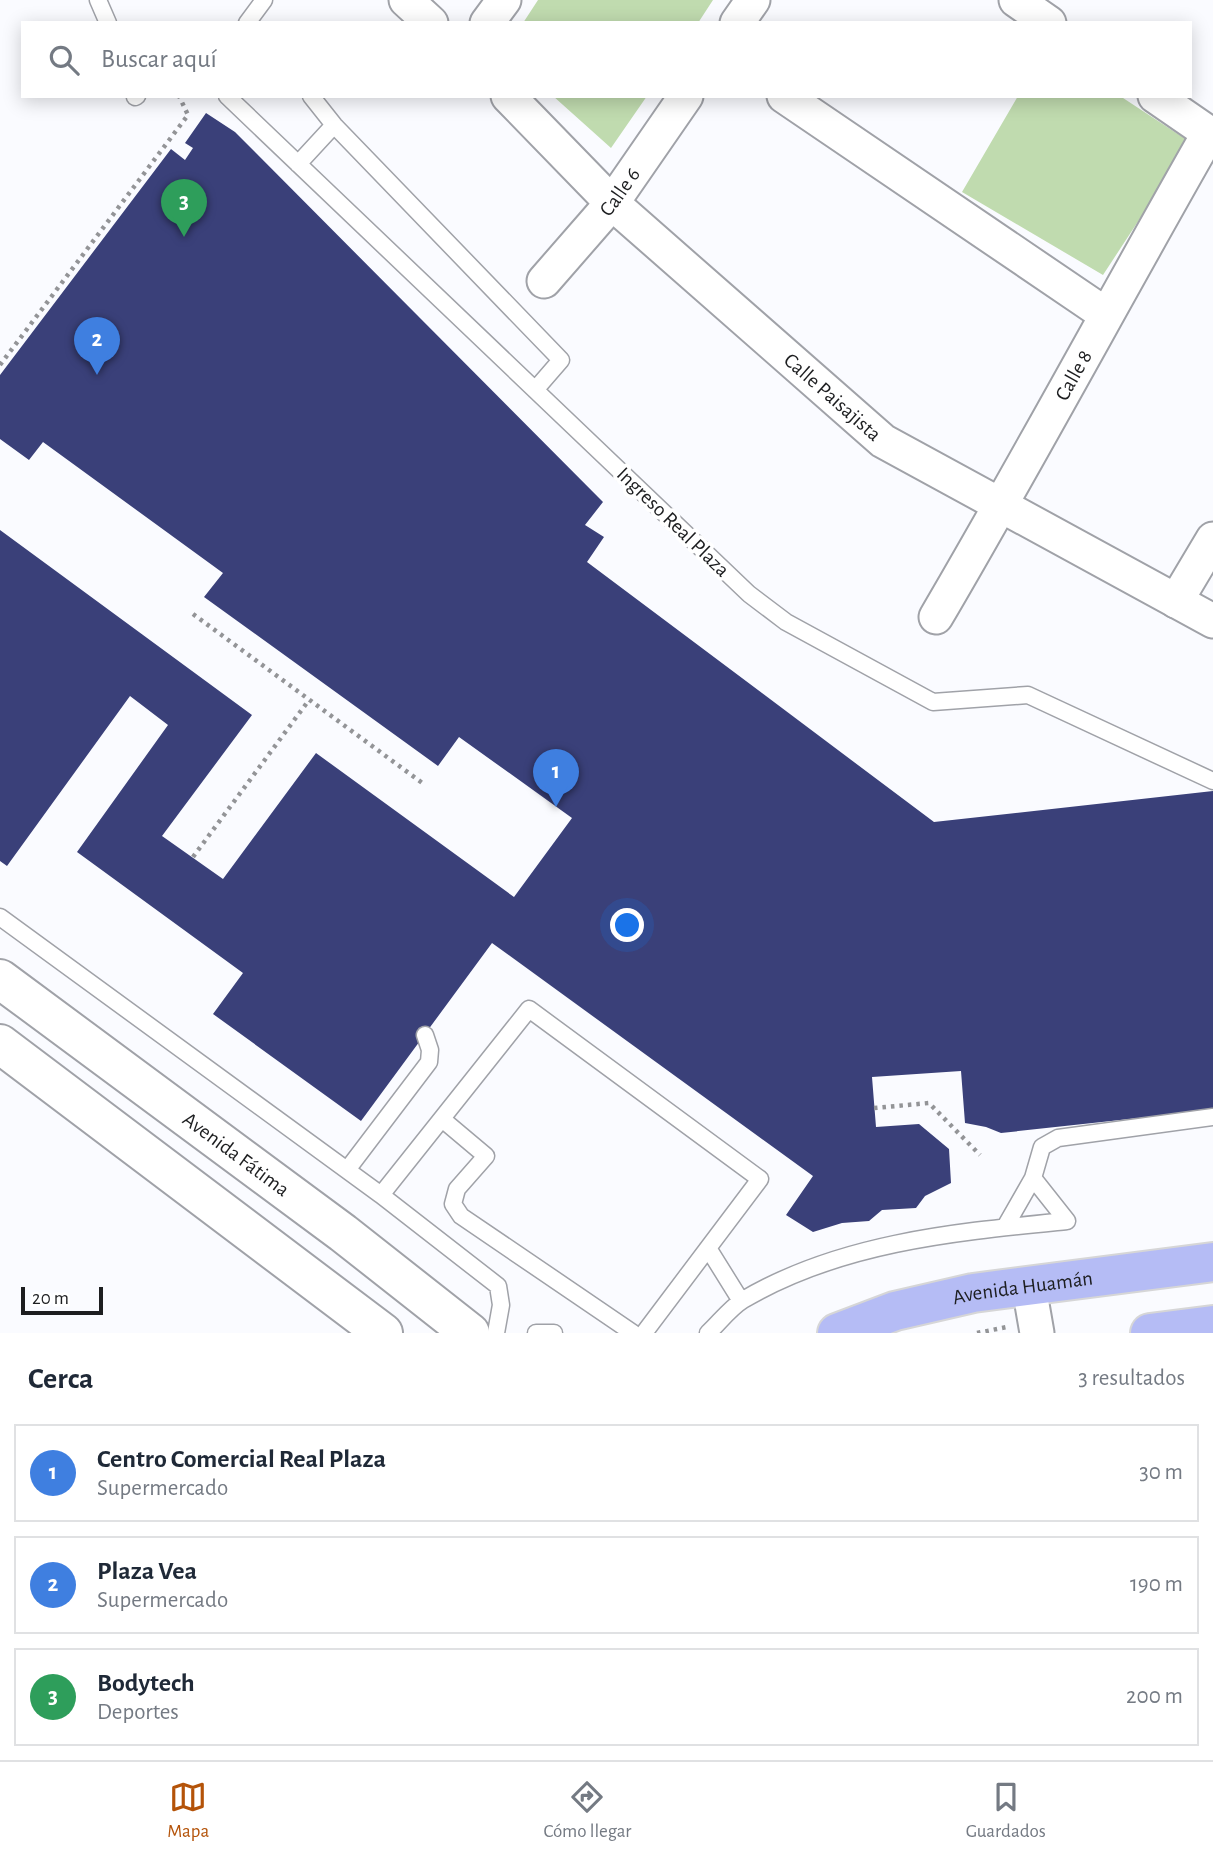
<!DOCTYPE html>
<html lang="es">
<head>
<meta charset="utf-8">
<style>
	body { margin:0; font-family:"Alegreya Sans",sans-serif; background:#f2f2f3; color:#1f2937 }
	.scale { position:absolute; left:21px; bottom:18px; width:82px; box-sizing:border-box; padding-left:7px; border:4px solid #1d1e20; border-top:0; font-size:19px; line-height:24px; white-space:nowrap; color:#1d1e20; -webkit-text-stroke:5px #fff; paint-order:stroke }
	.you { position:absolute; left:628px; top:926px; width:24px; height:24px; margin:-18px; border:5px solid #fff; border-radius:50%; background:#1a73e8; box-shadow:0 0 0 10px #1a73e833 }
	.badge { display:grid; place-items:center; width:46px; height:46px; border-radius:50%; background:#b45309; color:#fff; font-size:23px; font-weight:700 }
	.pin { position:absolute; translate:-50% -58px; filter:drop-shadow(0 2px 4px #0008) }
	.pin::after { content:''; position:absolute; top:37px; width:24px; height:21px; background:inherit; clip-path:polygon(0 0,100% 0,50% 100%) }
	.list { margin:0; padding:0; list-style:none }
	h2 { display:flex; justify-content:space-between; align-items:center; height:91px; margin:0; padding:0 28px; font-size:30px }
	h2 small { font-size:23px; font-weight:400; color:#747a83 }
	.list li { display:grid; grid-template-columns:46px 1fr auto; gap:21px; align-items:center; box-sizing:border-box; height:98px; margin:0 14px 14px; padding:0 14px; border:2px solid #e0e1e3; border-radius:0px }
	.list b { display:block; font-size:26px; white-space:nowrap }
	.list p { margin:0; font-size:23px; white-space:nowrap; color:#747a83 }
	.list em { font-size:23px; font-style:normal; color:#747a83 }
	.icon { flex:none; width:38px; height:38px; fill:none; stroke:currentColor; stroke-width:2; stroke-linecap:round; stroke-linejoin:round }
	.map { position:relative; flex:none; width:1213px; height:1333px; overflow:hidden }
	.search { position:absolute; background:#fff; box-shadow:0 4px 18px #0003; left:21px; right:21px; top:21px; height:77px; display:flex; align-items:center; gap:18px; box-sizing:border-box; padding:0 24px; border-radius:0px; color:#747a83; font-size:26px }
	.sheet { height:427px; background:#fff }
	nav { display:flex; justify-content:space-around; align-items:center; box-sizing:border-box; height:98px; border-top:2px solid #e0e1e3; background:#fff; font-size:19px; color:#747a83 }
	nav a { display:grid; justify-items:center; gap:4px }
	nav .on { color:#b45309 }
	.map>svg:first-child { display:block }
</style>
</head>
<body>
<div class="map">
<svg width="1213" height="1333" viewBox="0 0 1213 1333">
	<rect width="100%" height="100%" fill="#fafbff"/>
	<path fill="#c0dbaf" d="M538 0H713L698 23H523Z
		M553 96H647L611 148Z
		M1018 96H1120L1190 142 1103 275 962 192Z"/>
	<path fill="#3a4079" d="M206 113 235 132 603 502 585 525 604 537 587 562 934 822 1213 791V1110L1001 1133 986 1127 965 1123 961 1071 872 1077 876 1127 919 1124 949 1149 951 1183 925 1196 916 1208 882 1210 869 1221 842 1223 813 1232 786 1215 813 1176 492 943 361 1121 213 1014 243 973 77 852 168 725 130 696 7 866 0 861V530L252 715 162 836 223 879 316 753 514 897 572 818 459 737 438 766 204 597 223 573 43 442 29 460 0 439V375L171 149 185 160 193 148 185 143Z"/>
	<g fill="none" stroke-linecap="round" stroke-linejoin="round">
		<defs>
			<path id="service" d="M98 0 108 23
				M247 23 264 0
				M227 96 749 594 786 622 933 702 1028 695 1213 781
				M311 96 334 125 561 360 535 390
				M135 97 137 96
				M298 164 334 125
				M0 917 381 1195 498 1286 501 1305 496 1333
				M442 1119 486 1156 457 1189 453 1204 461 1216 633 1333
				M347 1170 429 1062 430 1050 425 1035
				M1033 1178 1067 1221
				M381 1195 529 1009 760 1179 644 1333
				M1005 1227 1033 1178 1042 1147 1058 1138 1213 1117
				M708 1248 741 1301
				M536 1333H554
				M708 1333C719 1323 730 1308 743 1300 841 1242 957 1232 1067 1221"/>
			<g id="minor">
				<path d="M406 0 431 23"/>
				<path d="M1016 0 1049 23"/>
				<path d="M487 23 504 0"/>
				<path d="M737 23 753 0"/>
				<path id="s1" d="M508 96 612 203 883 441 1213 621"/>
				<path d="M784 96 1105 314"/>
				<path d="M1155 96 1213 136"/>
				<path id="s2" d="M544 281 612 203 686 96"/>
				<path d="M1176 601 1213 539"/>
				<path id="s3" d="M936 617C1030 457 1117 294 1209 133"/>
				<path d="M1029 1287 1037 1333"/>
			</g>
			<g id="secondary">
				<path id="s4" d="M0 979 343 1233 470 1333"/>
				<path d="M0 1044 383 1333"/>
			</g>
			<g id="primary">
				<path id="s5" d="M837 1333 895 1311 973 1293 1213 1262"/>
				<path d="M1150 1333 1213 1325"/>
			</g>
		</defs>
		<use href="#service" stroke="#a0a2a8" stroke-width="19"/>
		<use href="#minor" stroke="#a0a2a8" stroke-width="37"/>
		<use href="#secondary" stroke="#a0a2a8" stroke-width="42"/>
		<use href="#primary" stroke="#d6d6d7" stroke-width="42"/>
		<path stroke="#939497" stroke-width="4.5" stroke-dasharray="3.5 5" stroke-linecap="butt" d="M0 365 188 115 179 96
			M193 614 425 785
			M193 857 309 700
			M874 1108 929 1103 980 1155
			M977 1333 1007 1327"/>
		<use href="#service" stroke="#fff" stroke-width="16"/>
		<use href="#minor" stroke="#fff" stroke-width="33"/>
		<use href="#secondary" stroke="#fff" stroke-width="38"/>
		<use href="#primary" stroke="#b5bcf5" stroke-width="38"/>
	</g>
	<g text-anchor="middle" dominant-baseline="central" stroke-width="7" stroke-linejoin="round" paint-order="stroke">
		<g font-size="21" fill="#1d1e20" stroke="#fff">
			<text stroke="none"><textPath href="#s2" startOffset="117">Calle 6</textPath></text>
			<text stroke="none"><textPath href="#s3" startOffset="278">Calle 8</textPath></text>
			<text stroke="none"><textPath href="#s1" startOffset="443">Calle Paisajista</textPath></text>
			<text transform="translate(673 522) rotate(44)">Ingreso Real Plaza</text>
			<text stroke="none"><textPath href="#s4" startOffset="294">Avenida Fátima</textPath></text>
			<text stroke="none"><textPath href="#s5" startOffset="192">Avenida Huamán</textPath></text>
		</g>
	</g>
</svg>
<div class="scale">20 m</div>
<div class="you"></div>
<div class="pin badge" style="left:556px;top:807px;background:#3f7fe0">1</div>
<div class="pin badge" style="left:97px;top:375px;background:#3f7fe0">2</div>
<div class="pin badge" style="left:184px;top:237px;background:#2e9e5b">3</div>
<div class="search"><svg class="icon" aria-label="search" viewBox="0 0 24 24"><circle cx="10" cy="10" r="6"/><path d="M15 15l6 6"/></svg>Buscar aquí</div>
</div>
<section class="sheet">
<h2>Cerca<small>3 resultados</small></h2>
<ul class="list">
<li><span class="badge" style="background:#3f7fe0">1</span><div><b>Centro Comercial Real Plaza</b><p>Supermercado</p></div><em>30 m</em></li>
<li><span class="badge" style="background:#3f7fe0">2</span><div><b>Plaza Vea</b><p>Supermercado</p></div><em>190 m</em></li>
<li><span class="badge" style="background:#2e9e5b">3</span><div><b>Bodytech</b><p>Deportes</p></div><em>200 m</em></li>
</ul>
</section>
<nav>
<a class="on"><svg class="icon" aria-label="map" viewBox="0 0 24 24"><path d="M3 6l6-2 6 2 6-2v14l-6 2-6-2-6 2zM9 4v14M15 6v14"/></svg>Mapa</a>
<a><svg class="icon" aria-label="directions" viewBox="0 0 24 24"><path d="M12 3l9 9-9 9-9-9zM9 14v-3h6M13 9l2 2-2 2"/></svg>Cómo llegar</a>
<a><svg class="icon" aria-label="saved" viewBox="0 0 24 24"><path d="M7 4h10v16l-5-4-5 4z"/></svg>Guardados</a>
</nav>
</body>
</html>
